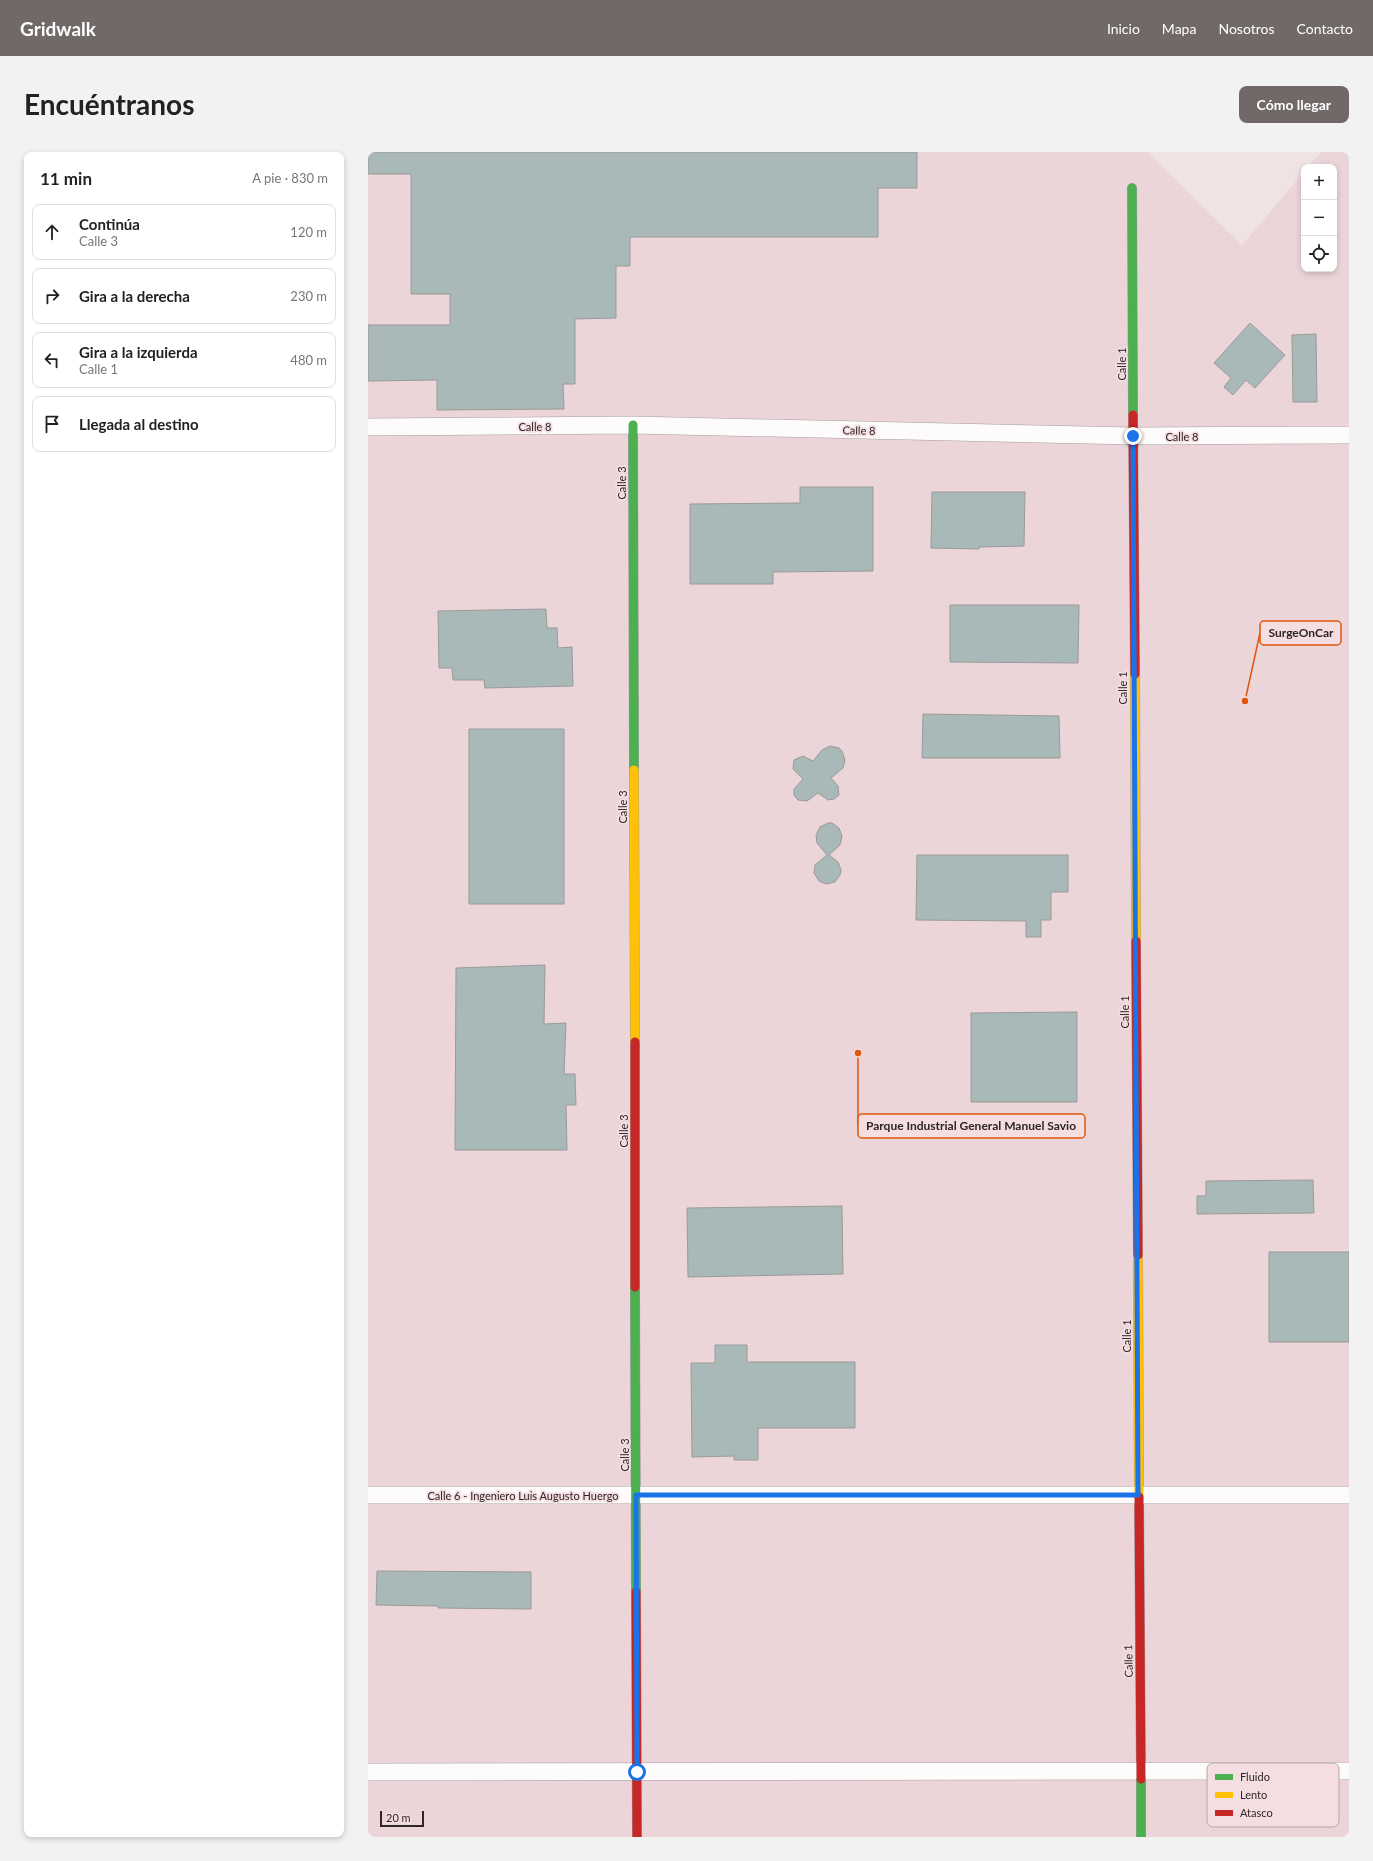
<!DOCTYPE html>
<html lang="es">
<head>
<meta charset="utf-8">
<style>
	body { margin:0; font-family:Lato,sans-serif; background:#f2f2f2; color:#222 }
	.controls { position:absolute; right:12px; top:12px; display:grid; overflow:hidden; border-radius:8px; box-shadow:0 2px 6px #0003 }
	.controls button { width:36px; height:36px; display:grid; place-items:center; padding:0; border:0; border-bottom:1px solid #e0e0e0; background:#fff; color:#222; font:20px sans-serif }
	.scale { position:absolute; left:12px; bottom:10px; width:44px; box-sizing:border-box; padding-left:4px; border:2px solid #2d2526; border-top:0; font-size:11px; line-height:14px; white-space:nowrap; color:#2d2526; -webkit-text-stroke:3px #f4dee1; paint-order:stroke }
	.stop { position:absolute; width:12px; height:12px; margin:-9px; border:3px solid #1a73e8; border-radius:50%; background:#fff }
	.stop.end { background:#1a73e8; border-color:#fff; box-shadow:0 1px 4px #0008 }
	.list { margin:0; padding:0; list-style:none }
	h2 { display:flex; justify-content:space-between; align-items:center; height:52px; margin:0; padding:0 16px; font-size:17px }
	h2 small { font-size:13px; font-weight:400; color:#767676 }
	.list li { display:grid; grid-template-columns:26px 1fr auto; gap:12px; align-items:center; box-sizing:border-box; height:56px; margin:0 8px 8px; padding:0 8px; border:1px solid #e0e0e0; border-radius:8px }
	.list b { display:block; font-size:15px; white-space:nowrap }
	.list p { margin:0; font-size:13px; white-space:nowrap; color:#767676 }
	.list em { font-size:13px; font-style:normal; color:#767676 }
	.icon { flex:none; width:22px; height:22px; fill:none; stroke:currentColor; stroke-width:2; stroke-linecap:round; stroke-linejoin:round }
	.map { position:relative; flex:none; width:981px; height:1685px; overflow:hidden; border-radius:8px }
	header { display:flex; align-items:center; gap:24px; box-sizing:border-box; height:56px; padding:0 20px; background:#716868; color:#fff }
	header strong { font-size:19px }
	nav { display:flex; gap:22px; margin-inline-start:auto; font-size:14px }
	.intro { display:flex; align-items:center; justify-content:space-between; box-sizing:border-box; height:96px; padding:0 24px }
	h1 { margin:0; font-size:28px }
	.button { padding:10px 18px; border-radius:8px; background:#716868; color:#fff; font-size:14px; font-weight:700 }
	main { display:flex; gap:24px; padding:0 24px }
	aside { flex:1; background:#fff; border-radius:8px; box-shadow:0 2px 6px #0003 }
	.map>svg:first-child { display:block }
</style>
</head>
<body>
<header>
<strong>Gridwalk</strong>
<nav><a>Inicio</a><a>Mapa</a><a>Nosotros</a><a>Contacto</a></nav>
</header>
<div class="intro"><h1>Encuéntranos</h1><a class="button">Cómo llegar</a></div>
<main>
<aside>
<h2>11 min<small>A pie · 830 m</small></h2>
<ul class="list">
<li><svg class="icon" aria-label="ahead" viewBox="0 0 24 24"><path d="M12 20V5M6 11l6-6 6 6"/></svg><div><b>Continúa</b><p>Calle 3</p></div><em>120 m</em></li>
<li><svg class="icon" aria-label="right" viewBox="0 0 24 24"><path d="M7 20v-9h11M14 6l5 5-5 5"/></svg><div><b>Gira a la derecha</b></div><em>230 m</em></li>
<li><svg class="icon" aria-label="left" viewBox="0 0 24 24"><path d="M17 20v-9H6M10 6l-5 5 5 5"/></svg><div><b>Gira a la izquierda</b><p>Calle 1</p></div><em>480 m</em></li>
<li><svg class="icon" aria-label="arrive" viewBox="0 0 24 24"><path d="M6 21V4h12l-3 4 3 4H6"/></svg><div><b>Llegada al destino</b></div></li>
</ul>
</aside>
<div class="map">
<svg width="981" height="1685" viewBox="0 0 981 1685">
	<rect width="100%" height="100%" fill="#efe3e4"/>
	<path fill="#ebd5d8" d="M0 0H780L874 93 936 20V117H966V15H940L953 0H981V1685H0Z"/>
	<path fill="#a8b9b7" stroke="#9b9a9a" d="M0 0H549V36H510V85H262V114H248V166L207 167V232H195L196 257 69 258V228L0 229V173H82V142H43V22H0Z
		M882 171 917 203 887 236 878 228 865 243 856 235 863 226 846 211Z
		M948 182 949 250H925L924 183Z
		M432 335H505V419L405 420V432H322V352L432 351Z
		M564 340H657L656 394 611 395V397L563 396Z
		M582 453H711L710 511 582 510Z
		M178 457 179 476H189L190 496 204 495 205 534 117 536 116 528H85L84 516H71L70 459Z
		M555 562 691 564 692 606H554Z
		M101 577H196V752H101Z
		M462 594 471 596 474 599 477 608 475 616 463 626 470 634 471 643 466 647 460 648 450 641 439 649 430 648 426 643V637L435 627 425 617 426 608 435 604 445 609 454 598Z
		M460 671H464L471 676 474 684 472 693 461 703 470 710 473 718 472 723 467 730 458 732 451 729 446 721 447 713 459 703 449 691 448 683 452 675Z
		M549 703H700V740H683V768H673V785H658V769L548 768Z
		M177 813 176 872 198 871 196 922H207L208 953H198L199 998H87L88 816Z
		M709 860V950H603V861Z
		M945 1028 946 1061 829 1062V1044H838V1029Z
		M474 1054 475 1122 320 1125 319 1056Z
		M901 1100H981V1190H901Z
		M347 1193H379V1210H487V1276H390V1308H366V1304L324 1305 323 1211H347Z
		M9 1419 163 1420V1457L70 1456V1454L8 1453Z"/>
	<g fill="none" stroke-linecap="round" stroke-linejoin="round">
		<defs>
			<path id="street" d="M0 275 265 273 765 284 981 283
				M0 1343H981
				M0 1620 981 1619"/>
			<path id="fast" d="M764 36 765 263
				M265 273 266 618
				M267 1135 268 1440
				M773 1627V1685"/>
			<path id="slow" d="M767 522 768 789
				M266 618 267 890
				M770 1103 771 1345"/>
			<path id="jam" d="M765 263 767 522
				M768 789 770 1103
				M267 890V1135
				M771 1345 773 1627
				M268 1440 269 1685"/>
		</defs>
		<use href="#street" stroke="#a59c9d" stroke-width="18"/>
		<use href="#fast" stroke="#a59c9d" stroke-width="10"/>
		<use href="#slow" stroke="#a59c9d" stroke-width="10"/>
		<use href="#jam" stroke="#a59c9d" stroke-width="10"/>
		<use href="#street" stroke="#fdfbfb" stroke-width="17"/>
		<use href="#fast" stroke="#4caf50" stroke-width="9"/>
		<use href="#slow" stroke="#ffc107" stroke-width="9"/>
		<use href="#jam" stroke="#c62828" stroke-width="9"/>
	</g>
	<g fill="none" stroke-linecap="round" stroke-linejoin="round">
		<path stroke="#1a73e8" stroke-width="5" d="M269 1620 268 1343H770L765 284"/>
	</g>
	<g text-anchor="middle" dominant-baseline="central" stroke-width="3.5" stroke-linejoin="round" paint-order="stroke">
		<g font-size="11" fill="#2d2526" stroke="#f4dee1">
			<text transform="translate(753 212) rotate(-90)">Calle 1</text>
			<text x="167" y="274">Calle 8</text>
			<text transform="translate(491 278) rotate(1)">Calle 8</text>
			<text x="814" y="284">Calle 8</text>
			<text transform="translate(253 331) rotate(-90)">Calle 3</text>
			<text transform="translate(754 536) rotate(-90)">Calle 1</text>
			<text transform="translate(254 655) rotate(-90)">Calle 3</text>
			<text transform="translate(756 860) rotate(-90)">Calle 1</text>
			<text transform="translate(255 979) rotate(-90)">Calle 3</text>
			<text transform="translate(758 1184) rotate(-90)">Calle 1</text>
			<text transform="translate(256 1303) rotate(-90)">Calle 3</text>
			<text x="155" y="1343">Calle 6 - Ingeniero Luis Augusto Huergo</text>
			<text transform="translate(760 1509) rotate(-91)">Calle 1</text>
		</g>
	</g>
	<rect x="839" y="1611" width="132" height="64" rx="6" fill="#f4dee1" stroke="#b8a6a9" stroke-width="1"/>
	<rect x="847" y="1622" width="18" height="6" fill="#4caf50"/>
	<rect x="847" y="1640" width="18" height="6" fill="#ffc107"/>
	<rect x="847" y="1658" width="18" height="6" fill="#c62828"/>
	<g font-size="11" fill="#2d2526">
		<text x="872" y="1629">Fluido</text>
		<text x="872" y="1647">Lento</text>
		<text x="872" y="1665">Atasco</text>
	</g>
	<path fill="none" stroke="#df560d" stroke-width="1.5" d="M877 549L892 481M490 901L490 974"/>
	<g fill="#df560d" stroke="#f4dee1" stroke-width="1.5">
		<circle cx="877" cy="549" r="4"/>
		<circle cx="490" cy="901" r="4"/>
	</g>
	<g fill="#f4dee1" stroke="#df560d" stroke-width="1.5">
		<rect x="892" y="469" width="81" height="24" rx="4"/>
		<rect x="490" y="962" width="227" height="24" rx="4"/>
	</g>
	<g font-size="12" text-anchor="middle" font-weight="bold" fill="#2d2526">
		<text x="933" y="485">SurgeOnCar</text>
		<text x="603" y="978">Parque Industrial General Manuel Savio</text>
	</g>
</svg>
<div class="controls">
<button>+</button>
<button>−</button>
<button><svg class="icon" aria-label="locate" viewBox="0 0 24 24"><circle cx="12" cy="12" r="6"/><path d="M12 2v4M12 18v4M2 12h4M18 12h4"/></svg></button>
</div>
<div class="scale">20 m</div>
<div class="stop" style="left:269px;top:1620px"></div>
<div class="stop end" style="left:765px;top:284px"></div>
</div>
</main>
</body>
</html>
